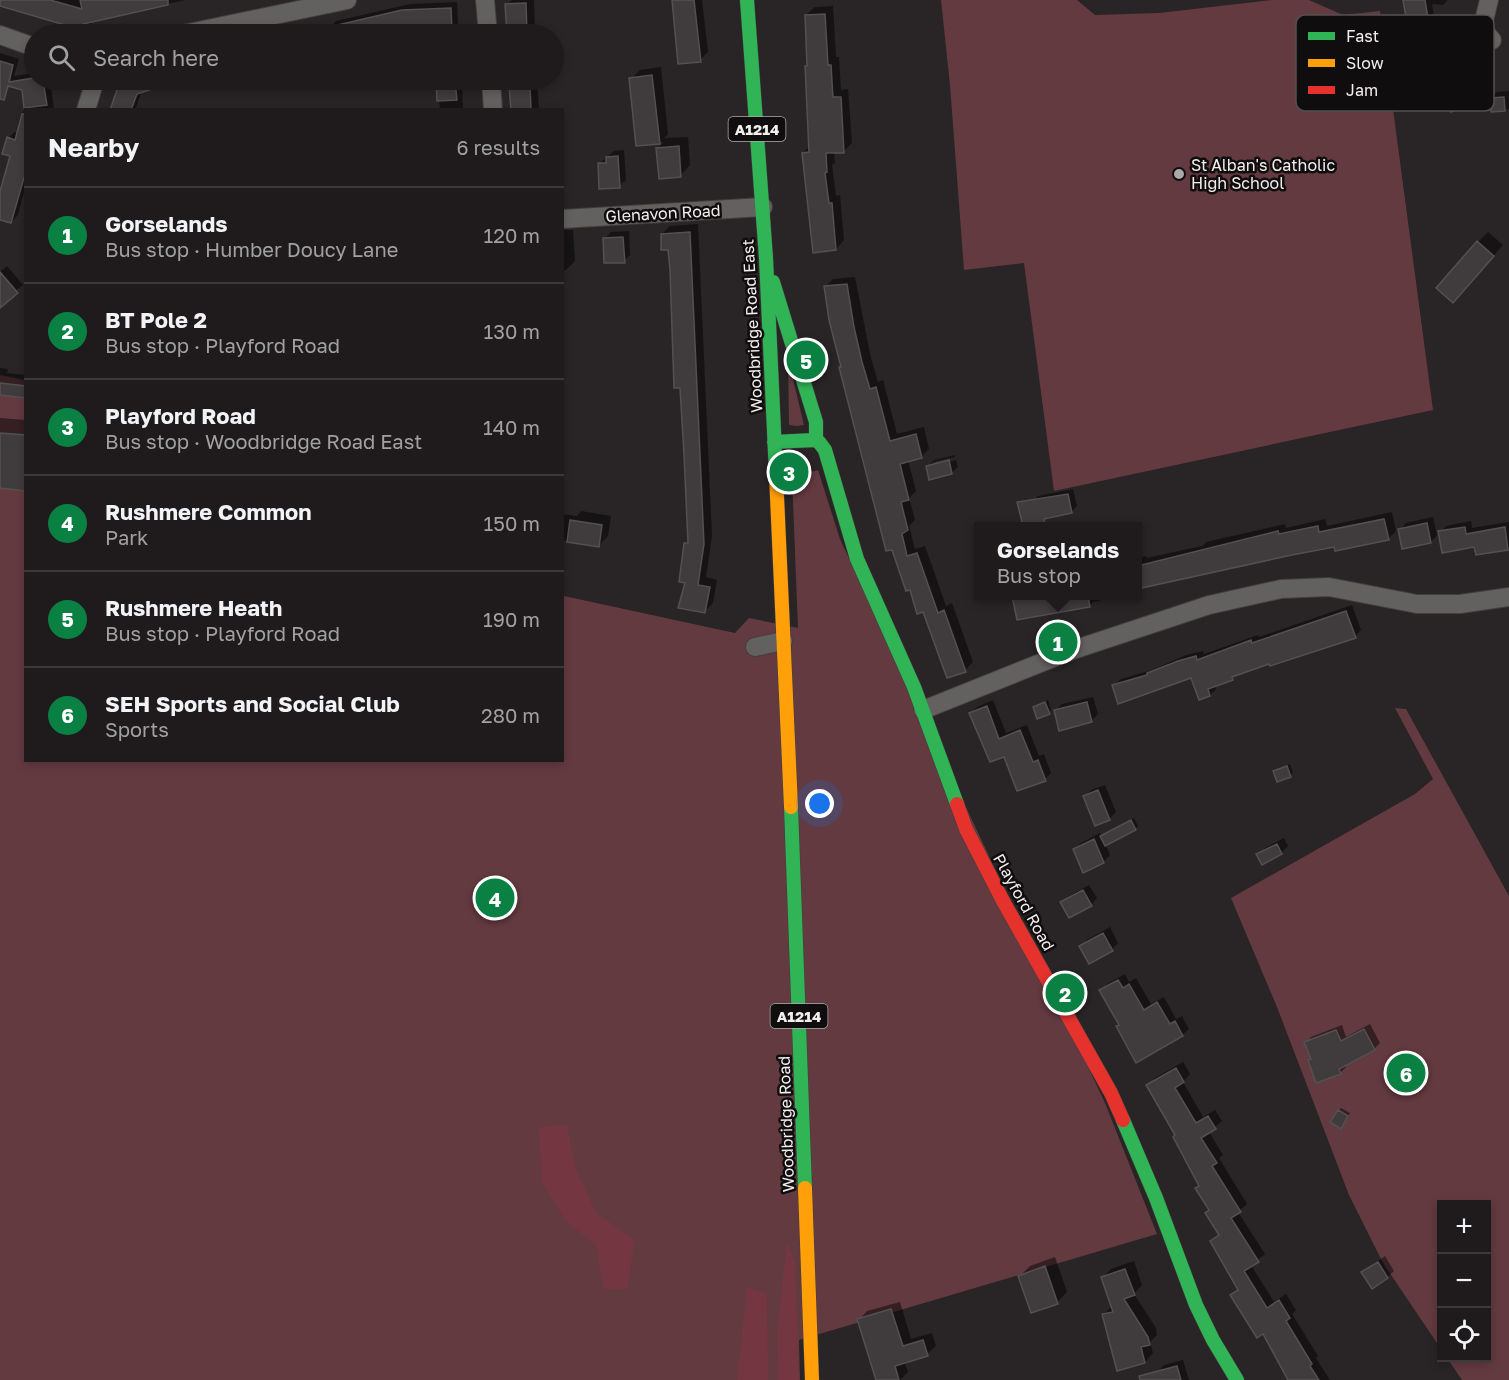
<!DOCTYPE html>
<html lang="en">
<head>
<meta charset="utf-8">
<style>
	body { margin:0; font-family:"Golos Text",sans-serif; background:#2c2829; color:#f1f3f6 }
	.controls { position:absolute; right:18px; bottom:18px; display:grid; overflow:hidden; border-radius:0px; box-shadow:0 3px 9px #0003 }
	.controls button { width:54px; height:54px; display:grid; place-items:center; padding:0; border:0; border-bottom:2px solid #3c393b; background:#1f1b1c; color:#f1f3f6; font:30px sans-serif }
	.you { position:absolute; left:820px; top:804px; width:21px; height:21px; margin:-15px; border:4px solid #fff; border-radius:50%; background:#1a73e8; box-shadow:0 0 0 9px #1a73e833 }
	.badge { display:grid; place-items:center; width:39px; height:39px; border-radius:50%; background:#0b8043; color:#fff; font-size:20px; font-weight:700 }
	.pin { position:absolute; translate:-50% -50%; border:3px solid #fff; box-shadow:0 2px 6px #0006 }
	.popup { position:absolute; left:974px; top:522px; width:168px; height:78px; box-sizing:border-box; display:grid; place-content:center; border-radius:0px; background:#1f1b1c; filter:drop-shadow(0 2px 4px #0005); font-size:20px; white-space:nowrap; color:#a1a1a3 }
	.popup b { font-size:22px; color:#f1f3f6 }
	.popup::after { content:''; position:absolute; left:50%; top:100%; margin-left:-12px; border:12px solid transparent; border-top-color:#1f1b1c }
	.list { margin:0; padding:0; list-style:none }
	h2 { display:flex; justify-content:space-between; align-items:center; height:78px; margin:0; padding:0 24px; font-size:26px }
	h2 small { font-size:20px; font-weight:400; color:#a1a1a3 }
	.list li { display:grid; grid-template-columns:39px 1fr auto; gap:18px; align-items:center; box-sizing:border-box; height:96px; padding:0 24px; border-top:2px solid #3c393b }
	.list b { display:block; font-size:22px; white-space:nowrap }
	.list p { margin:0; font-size:20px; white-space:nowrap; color:#a1a1a3 }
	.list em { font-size:20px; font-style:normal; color:#a1a1a3 }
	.icon { flex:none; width:33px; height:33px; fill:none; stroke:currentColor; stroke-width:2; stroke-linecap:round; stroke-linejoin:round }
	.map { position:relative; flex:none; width:1509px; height:1380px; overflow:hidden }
	.search { position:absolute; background:#1f1b1c; box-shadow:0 3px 9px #0003; left:24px; top:24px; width:540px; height:66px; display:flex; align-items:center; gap:15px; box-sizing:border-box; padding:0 21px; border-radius:33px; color:#a1a1a3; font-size:22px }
	.panel { position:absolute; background:#1f1b1c; box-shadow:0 3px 9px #0003; left:24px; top:108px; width:540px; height:654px; border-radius:0px }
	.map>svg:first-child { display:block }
</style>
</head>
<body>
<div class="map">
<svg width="1509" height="1380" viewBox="0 0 1509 1380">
	<rect width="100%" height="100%" fill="#292425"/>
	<path fill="#633a40" d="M941 0H1077L1095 15 1159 13 1272 0H1309L1343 15 1380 11 1433 410 1054 491 1024 263 964 270 950 85Z
		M788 358 804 425 797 426 789 425Z
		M0 375 25 380 26 760H562L563 594 564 596 735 633 749 618 798 628 792 477 818 470 840 539 1105 1103 1157 1234 799 1340 800 1380H0Z
		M1395 708 1406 709 1509 896V1380H1462L1447 1358H1486V1204H1442L1441 1349 1383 1263 1349 1195 1277 1007 1231 898 1415 794 1433 779Z"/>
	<path fill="#743742" d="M567 1125 575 1168 596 1213 635 1240 627 1289H604L596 1246 565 1219 542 1183 539 1127Z
		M787 1242 795 1263 799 1380H778L777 1334Z
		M747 1287 767 1294 768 1380H737Z"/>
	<path fill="#0007" d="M0 0H185L91 21 92 23 85 30 0 3Z
		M512 0H534L535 34H509L507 5Z
		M673 0H702L708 52 700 60Z
		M1405 0H1448L1443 5 1432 4 1436 31 1443 53 1448 51 1450 57 1468 50 1473 63 1467 69 1439 80Z
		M457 2 458 24 451 30 409 32 407 34H331L329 28 336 21 410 4Z
		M833 6 836 57H839L841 90 848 89 852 143 844 151 834 152 835 163 832 165 836 196 840 195 844 240 836 249 803 153 810 146 806 67 809 64 806 15 815 7Z
		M312 26 314 34H275Z
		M0 53 19 59 14 76 34 73V80H50L54 108 53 110H26V184L18 215 11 222 0 219V187L4 184 12 155 8 138 15 132 18 133 25 106 23 89 0 82Z
		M661 67 668 134 664 138 688 137 690 165 680 176 658 148 664 142 637 145 631 79 640 70Z
		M124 80H177L142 91 135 110H111Z
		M438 80H462L463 110H440Z
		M511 80H537L539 110H513Z
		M1449 85H1493V96L1497 92 1509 91V109L1493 111 1491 99 1487 103H1470L1443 90Z
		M624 150 626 180 619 186 599 164 614 151Z
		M698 224 712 536 706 577 717 580 713 603 705 611 687 581 686 543 690 539 681 386 669 248 662 234 670 226Z
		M562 230H573L575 261 566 270H562Z
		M629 231 630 255 624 261 604 239 611 232Z
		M1488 232 1503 245 1463 291 1478 242Z
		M7 266 23 285 0 303V272Z
		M855 277 870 354 878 382 883 380 897 434 924 427 929 449 921 457 908 460 916 491 909 498 915 520 909 526 915 549 925 546 946 606 952 603 973 662 965 670 924 610 842 367 825 287 833 279Z
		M0 368 8 369 7 373 26 375V396L0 393Z
		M0 418 26 420V489L0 487Z
		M955 455V457L933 462V466L956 460 958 467 951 473 928 466 934 460Z
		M1073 489 1077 506 1071 512 1032 502 1038 496Z
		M581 511 611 516 608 536 599 545 562 540V514L577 516Z
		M1392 512 1396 531 1388 539 1335 545 1138 589V558L1146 556 1147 558 1183 550 1203 546 1206 542 1285 524 1286 528 1325 519 1327 526Z
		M1433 517 1437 535 1431 542 1400 530 1406 523Z
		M1471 521 1472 528 1509 522V547L1475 545 1440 532 1446 526Z
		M1014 596H1119L1093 602 1090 605 1018 618Z
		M1352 605 1361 630 1355 636 1270 662 1238 673 1232 679 1215 685 1216 689 1210 695 1192 676 1114 685 1121 679 1152 670 1186 655 1203 651 1204 654 1258 635 1259 637Z
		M1093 697 1098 714 1091 721 1055 711 1062 704Z
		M993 700 1006 733 1027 725 1039 756 1044 754 1051 773 1045 779 1005 755 970 713 977 707Z
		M1048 700 1051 710 1049 713 1035 707Z
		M1290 764 1293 773 1290 776 1275 771Z
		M1105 785 1116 812 1109 819 1085 797 1091 790Z
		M1134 818 1138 826 1135 829 1105 844 1110 855 1103 862 1074 849 1081 843 1100 833 1102 836Z
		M1284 838 1288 846 1281 853 1258 855 1265 848Z
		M1089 885 1097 898 1091 905 1062 903 1069 896Z
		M1110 927 1118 943 1112 949 1081 946 1088 939Z
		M1125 974 1129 982 1136 978 1151 1004 1164 997 1176 1019 1182 1016 1189 1029 1182 1035 1120 1024 1101 991 1107 984Z
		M1370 1024 1380 1043 1374 1049 1345 1064 1346 1067 1340 1073 1312 1058 1306 1043 1311 1037 1342 1025 1346 1037Z
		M1183 1062 1190 1074 1183 1082 1203 1117 1215 1110 1222 1121 1209 1132 1223 1155 1219 1158 1247 1204 1238 1212 1265 1254 1251 1265 1274 1302 1286 1294 1296 1310 1292 1314 1318 1356 1316 1358 1330 1380H1290L1263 1332 1232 1295 1239 1288 1211 1242 1220 1234 1210 1209 1177 1135 1148 1085 1155 1078Z
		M1341 1108 1350 1113 1343 1124 1339 1110Z
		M1385 1256 1394 1271 1387 1277 1363 1272Z
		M1055 1257 1067 1292 1057 1302 1020 1276 1030 1266Z
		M1134 1261 1142 1285 1134 1294 1156 1328 1157 1335 1150 1342 1153 1353 1145 1362 1103 1315 1112 1306 1102 1278 1111 1269Z
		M900 1302 911 1339 932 1333 936 1346 927 1354 904 1361 908 1372 900 1380H875L877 1378 859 1320 867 1311Z
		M1183 1360 1189 1380H1160L1158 1372 1164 1365Z"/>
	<path fill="#403c3d" stroke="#545051" stroke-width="1.5" d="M0 0H50L82 9 80 0H168V5L83 24 85 31 0 6Z
		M672 0H694L701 62 678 64Z
		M1403 0H1425L1431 37 1438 58 1442 56 1444 62 1462 54 1468 70 1438 82 1436 78 1428 81 1414 41 1410 42Z
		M526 3 527 33 507 34 505 4Z
		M451 8 452 32 406 34H320V29L402 10Z
		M825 14 828 65H831L833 97H841L844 153H826L827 172 825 173 829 203H832L836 250 813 253 802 153 809 152 805 66H807L805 15Z
		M0 61 13 65 9 82 34 78V80H43L47 105 24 108 22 90 8 86 4 100 0 99Z
		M652 75 660 144 636 146 629 78Z
		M123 80H174V82L137 94 131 110H110L120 81Z
		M436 80H455L457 100 437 101Z
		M530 85 531 110H511L509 86Z
		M1442 90H1488V104H1470L1451 112Z
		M1504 97 1505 111 1491 112 1490 98Z
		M22 114H26V171L11 223 0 220V191L10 156 2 154 7 137 15 140Z
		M679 146 681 177 659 179 656 148Z
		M618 156 620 188 599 189 598 163H606V157Z
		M690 232 704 544 698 585 710 587 705 613 678 608 685 583 679 582 684 543H688L684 455 680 388H674L670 270 668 250H661V234Z
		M623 237 625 263H604L603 238Z
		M1477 241 1494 256 1453 303 1436 288Z
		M0 272 18 293 0 308Z
		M847 284 854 327 862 362 870 389 876 387 890 441 916 434 922 458 900 464 909 500 901 502 908 530 902 534 907 556 917 553 938 613 944 610 966 672 947 678 923 612 917 614 910 590 906 591 892 550 886 551 839 367H841L829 320 824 286Z
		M0 383 26 386V398L0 395Z
		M0 433 26 435V491L0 488Z
		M949 460 952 474 929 480 926 466Z
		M1068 494 1072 513 1044 519 1045 526H1023L1017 502Z
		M1384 519 1389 540 1335 551 1334 547 1292 555 1137 589V566L1278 531 1279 534 1318 526 1319 532Z
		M570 520 602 525 599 547 567 542Z
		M1427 523 1431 543 1402 549 1398 529Z
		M1465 527 1466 534 1505 527 1508 550 1476 555 1474 547 1442 553 1438 531Z
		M1012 596H1088L1090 607 1017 620Z
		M1346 611 1356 638 1270 666 1269 664 1232 677 1233 680 1208 689 1210 696 1199 700 1191 678 1118 704 1112 685 1147 675V673L1178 661 1196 656 1197 660 1251 640 1252 643Z
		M1045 702 1050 714 1037 719 1033 707Z
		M1087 702 1092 722 1059 731 1054 710Z
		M987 706 999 739 1020 730 1033 762 1038 760 1046 781 1017 791 1004 757 990 762 969 713Z
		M1287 766 1291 777 1277 782 1273 771Z
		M1098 790 1110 820 1095 826 1083 796Z
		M1131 820 1136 830 1105 846 1100 836Z
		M1094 839 1104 863 1083 873 1073 849Z
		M1277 844 1282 854 1262 865 1256 854Z
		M1083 890 1092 906 1069 918 1060 902Z
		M1103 933 1113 951 1089 964 1079 946Z
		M1118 980 1123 988 1129 984 1144 1010 1157 1002 1170 1024 1175 1021 1183 1036 1136 1063 1116 1026 1119 1025 1099 990Z
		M1364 1029 1375 1050 1339 1069 1341 1074 1316 1083 1308 1060 1311 1059 1304 1042 1336 1030 1341 1041Z
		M1176 1068 1184 1082 1175 1088 1196 1123 1208 1116 1216 1129 1201 1138 1217 1163 1212 1166 1241 1212 1231 1218 1259 1262 1244 1271 1267 1308 1279 1300 1290 1318 1286 1321 1312 1364 1310 1366 1319 1380H1288L1263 1334 1257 1338 1230 1295 1238 1290 1210 1241 1219 1235 1205 1213 1209 1210 1195 1188 1199 1186 1173 1137 1175 1135 1146 1085Z
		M1338 1110 1348 1116 1341 1129 1330 1122Z
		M1378 1262 1388 1278 1372 1289 1361 1272Z
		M1045 1266 1058 1304 1031 1313 1018 1276Z
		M1125 1269 1135 1295 1124 1299 1148 1337 1150 1345 1141 1347 1145 1363 1117 1371 1102 1314 1113 1312 1101 1277Z
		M891 1309 903 1346 923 1340 928 1356 895 1366 899 1380H876L857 1319Z
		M1177 1366 1181 1380H1140L1139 1376Z"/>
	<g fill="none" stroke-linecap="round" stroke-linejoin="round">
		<defs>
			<path id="street" d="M485 0 488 34
				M1489 0 1482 29 1492 40
				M184 34 347 0
				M0 35 34 47
				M491 80 493 110
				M86 110 95 80
				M562 219 763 207
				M755 647 783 641
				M923 710 1073 650 1209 605 1281 589 1329 587 1417 604H1460L1509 597"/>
			<path id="fast" d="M747 0 766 258 776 474
				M773 282 816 422V436L814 440
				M774 442 814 440 819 442 825 450 857 559 914 687 957 804
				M791 807 805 1188
				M1123 1120 1156 1198 1196 1305 1213 1340 1237 1380"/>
			<path id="slow" d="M776 474 791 807
				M805 1188 812 1380"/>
			<path id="jam" d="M957 804 966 829 1003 901 1111 1093 1123 1120"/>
		</defs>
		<use href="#street" stroke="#423f3f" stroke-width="20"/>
		<use href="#fast" stroke="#423f3f" stroke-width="15"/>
		<use href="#slow" stroke="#423f3f" stroke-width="15"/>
		<use href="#jam" stroke="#423f3f" stroke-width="15"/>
		<use href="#street" stroke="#636060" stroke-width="18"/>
		<use href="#fast" stroke="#30b455" stroke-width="14"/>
		<use href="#slow" stroke="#ff9f0a" stroke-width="14"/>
		<use href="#jam" stroke="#e5322d" stroke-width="14"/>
	</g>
	<circle fill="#aca7a8" stroke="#100d0e" stroke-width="2" cx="1179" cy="174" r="6"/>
	<g text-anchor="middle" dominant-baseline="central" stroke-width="5" stroke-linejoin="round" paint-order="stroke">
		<g fill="#100d0e" stroke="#afaaab" stroke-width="1.5">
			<rect x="728.5" y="117" width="57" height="24" rx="4.5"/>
			<rect x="770.5" y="1004" width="57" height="24" rx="4.5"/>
		</g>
		<g font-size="15" font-weight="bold" fill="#f3eeee">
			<text x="757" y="129">A1214</text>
			<text x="799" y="1016">A1214</text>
		</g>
		<g font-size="16" fill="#f3eeee" stroke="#100d0e" text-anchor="start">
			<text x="1191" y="165">St Alban's Catholic<tspan x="1191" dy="18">High School</tspan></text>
		</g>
		<g font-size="16" fill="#f3eeee" stroke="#100d0e">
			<text transform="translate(663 213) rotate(-3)">Glenavon Road</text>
			<text transform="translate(752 326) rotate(-93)">Woodbridge Road East</text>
			<text transform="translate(1024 902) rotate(61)">Playford Road</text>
			<text transform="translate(786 1124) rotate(-92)">Woodbridge Road</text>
		</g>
	</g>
	<rect x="1296" y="15" width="198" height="96" rx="9" fill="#100d0e" stroke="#545051" stroke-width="1.5"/>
	<rect x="1308" y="32" width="27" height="8" fill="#30b455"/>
	<rect x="1308" y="59" width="27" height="8" fill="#ff9f0a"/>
	<rect x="1308" y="86" width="27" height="8" fill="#e5322d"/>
	<g font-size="16" fill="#f3eeee">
		<text x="1346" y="42">Fast</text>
		<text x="1346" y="69">Slow</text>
		<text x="1346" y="96">Jam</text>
	</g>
</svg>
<div class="controls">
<button>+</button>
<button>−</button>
<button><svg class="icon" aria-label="locate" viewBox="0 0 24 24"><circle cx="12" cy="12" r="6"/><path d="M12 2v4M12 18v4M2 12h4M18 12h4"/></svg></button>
</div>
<div class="you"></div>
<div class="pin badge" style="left:1058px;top:642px">1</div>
<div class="popup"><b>Gorselands</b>Bus stop</div>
<div class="pin badge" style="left:1065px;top:993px">2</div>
<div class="pin badge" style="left:789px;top:472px">3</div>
<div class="pin badge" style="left:495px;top:898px">4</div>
<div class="pin badge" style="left:806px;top:360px">5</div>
<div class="pin badge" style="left:1406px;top:1073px">6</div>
<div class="search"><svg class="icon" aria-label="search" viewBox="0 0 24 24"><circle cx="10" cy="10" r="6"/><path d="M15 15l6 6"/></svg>Search here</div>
<section class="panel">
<h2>Nearby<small>6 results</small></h2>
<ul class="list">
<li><span class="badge">1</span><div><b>Gorselands</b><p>Bus stop · Humber Doucy Lane</p></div><em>120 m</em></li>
<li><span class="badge">2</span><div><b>BT Pole 2</b><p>Bus stop · Playford Road</p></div><em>130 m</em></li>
<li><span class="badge">3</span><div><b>Playford Road</b><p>Bus stop · Woodbridge Road East</p></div><em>140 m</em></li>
<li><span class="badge">4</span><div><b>Rushmere Common</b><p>Park</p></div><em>150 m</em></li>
<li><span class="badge">5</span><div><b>Rushmere Heath</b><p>Bus stop · Playford Road</p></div><em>190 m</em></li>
<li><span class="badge">6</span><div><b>SEH Sports and Social Club</b><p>Sports</p></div><em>280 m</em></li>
</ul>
</section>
</div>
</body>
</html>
